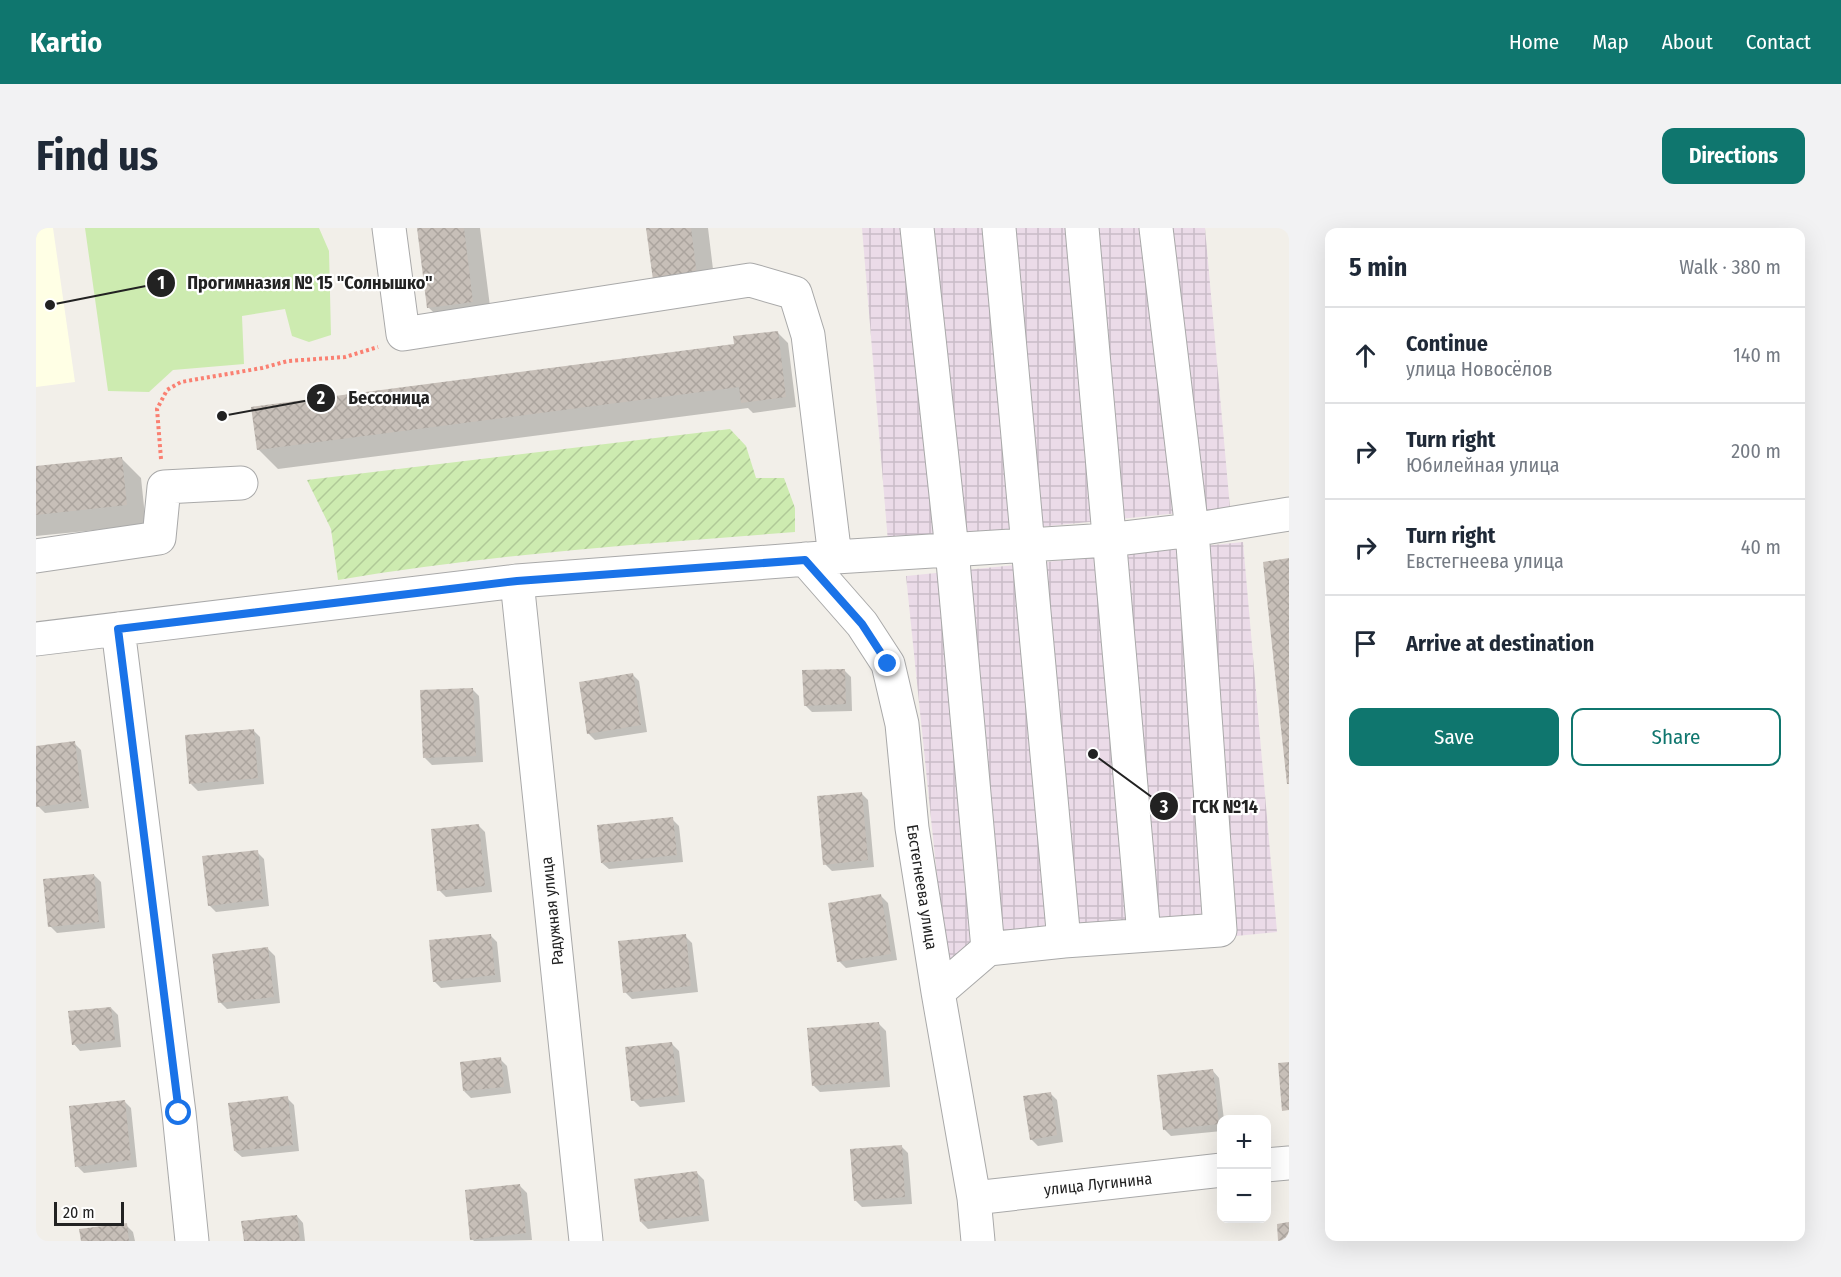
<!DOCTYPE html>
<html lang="en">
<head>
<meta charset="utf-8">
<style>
	body { margin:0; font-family:"Fira Sans Condensed",sans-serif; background:#f2f2f3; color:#1f2937 }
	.controls { position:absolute; right:18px; bottom:18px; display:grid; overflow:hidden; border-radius:12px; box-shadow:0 6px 24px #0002 }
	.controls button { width:54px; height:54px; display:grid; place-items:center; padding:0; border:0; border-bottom:2px solid #e0e1e3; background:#fff; color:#1f2937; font:30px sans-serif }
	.scale { position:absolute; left:18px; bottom:15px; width:70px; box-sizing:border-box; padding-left:6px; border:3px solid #222; border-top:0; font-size:16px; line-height:21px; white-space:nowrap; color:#222; -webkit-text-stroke:4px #fff; paint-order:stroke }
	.stop { position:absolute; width:18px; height:18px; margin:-14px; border:4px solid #1a73e8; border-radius:50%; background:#fff }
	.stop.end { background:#1a73e8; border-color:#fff; box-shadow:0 2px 6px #0008 }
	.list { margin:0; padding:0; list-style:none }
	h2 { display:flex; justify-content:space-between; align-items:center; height:78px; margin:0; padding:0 24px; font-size:26px }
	h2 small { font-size:20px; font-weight:400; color:#747a83 }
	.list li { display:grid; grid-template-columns:39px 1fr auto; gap:18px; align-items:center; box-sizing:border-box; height:96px; padding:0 24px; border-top:2px solid #e0e1e3 }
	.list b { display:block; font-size:22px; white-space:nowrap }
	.list p { margin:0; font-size:20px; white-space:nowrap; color:#747a83 }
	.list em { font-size:20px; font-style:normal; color:#747a83 }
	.actions { display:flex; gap:12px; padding:18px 24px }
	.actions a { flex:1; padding:14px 0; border:2px solid #0f766e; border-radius:12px; text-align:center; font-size:21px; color:#0f766e }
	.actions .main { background:#0f766e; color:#fff }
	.icon { flex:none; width:33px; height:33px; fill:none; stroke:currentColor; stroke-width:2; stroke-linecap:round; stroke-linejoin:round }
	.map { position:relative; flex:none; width:1253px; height:1013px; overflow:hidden; border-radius:12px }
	header { display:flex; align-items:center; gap:36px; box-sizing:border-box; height:84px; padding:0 30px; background:#0f766e; color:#fff }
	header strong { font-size:28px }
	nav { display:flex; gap:33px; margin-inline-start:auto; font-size:21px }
	.intro { display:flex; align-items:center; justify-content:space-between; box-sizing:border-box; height:144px; padding:0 36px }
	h1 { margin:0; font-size:42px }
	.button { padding:15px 27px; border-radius:12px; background:#0f766e; color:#fff; font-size:21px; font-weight:700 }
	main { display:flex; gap:36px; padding:0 36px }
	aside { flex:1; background:#fff; border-radius:12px; box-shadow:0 6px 24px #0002 }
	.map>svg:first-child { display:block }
</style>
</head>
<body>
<header>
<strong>Kartio</strong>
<nav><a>Home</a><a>Map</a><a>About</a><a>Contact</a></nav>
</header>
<div class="intro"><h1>Find us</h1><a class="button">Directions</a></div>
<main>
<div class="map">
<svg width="1253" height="1013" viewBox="0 0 1253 1013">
	<defs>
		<pattern id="industrial-grid" width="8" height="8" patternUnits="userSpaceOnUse" patternTransform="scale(1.5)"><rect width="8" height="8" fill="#ebdbe8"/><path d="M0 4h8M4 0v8" fill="none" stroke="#c9bcc7"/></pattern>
		<pattern id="garden-furrows" width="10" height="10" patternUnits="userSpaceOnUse" patternTransform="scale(1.5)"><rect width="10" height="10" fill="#cdebb0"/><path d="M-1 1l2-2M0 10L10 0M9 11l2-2" fill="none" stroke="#b0c997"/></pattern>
		<pattern id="building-cross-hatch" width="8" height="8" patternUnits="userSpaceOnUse" patternTransform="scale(1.5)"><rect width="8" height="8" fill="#c7bfb8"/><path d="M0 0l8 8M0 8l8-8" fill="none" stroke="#aba49e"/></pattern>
	</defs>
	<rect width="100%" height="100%" fill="#f2efe9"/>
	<path fill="url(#industrial-grid)" d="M826 0H1169L1194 280 852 314Z
		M1207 314 1241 704 910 736 870 348Z"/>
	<path fill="#ffffe5" d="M0 0H17L39 154 0 159Z"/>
	<path fill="#cdebb0" d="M49 0H283L293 23 295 107 273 114 256 108 249 81 206 88 208 136 137 142 113 164 72 163Z"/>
	<path fill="url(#garden-furrows)" d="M694 201 710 218 720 250H748L759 280V304C607 316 453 326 302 352L295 301 271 252Z"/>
	<path fill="#0003" d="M383 0H444L456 94 413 99 393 80Z
		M612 0H672L680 66Z
		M741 104 752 115 760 179 717 185 712 180 242 241 222 221 697 117Z
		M85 230 105 250 110 297 0 308V239Z
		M808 442 815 449 816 483 776 484 769 477Z
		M596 446 603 453 611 504 559 512 552 505Z
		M436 461 443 468 447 534 396 537 389 530Z
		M217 502 224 509 228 556 162 563 155 556Z
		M38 515 45 522 53 580 9 585 2 578 0 519Z
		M825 565 832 572 838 639 796 643 789 636Z
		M636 591 643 598 647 634 573 641 566 635Z
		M443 598 449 604 456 664 410 669 403 662Z
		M221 624 228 631 233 678 180 684 173 677Z
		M58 647 65 654 69 700 21 705 14 698Z
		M845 668 852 675 861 732 810 740 803 733Z
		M454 707 461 714 465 754 405 760 398 753Z
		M649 708 656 715 662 764 596 771 589 764Z
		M232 721 239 728 244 775 191 781 184 774Z
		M75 780 82 787 85 819 44 823 38 816Z
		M843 796 850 803 854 859 784 864 777 857Z
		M636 816 643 823 649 874 604 879 597 872Z
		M464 831 471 838 475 865 435 870 428 863Z
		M1177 843 1183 850 1188 892H1186V903L1135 908 1128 901Z
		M1014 865 1021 872 1027 914 1002 918 995 911Z
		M251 870 258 877 263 923 206 929 199 923Z
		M88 873 95 880 101 939 48 945 41 938Z
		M865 918 872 925 876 976 826 979 819 972Z
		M661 945 668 952 673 993 612 1001 605 994Z
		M484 958 491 965 496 1012 438 1013 436 1011Z
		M261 988 267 995 269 1013H209Z
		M90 997 97 1004 99 1013H46Z"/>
	<path fill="url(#building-cross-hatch)" d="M381 0H428L437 74 391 80Z
		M610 0H655L661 47 617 52Z
		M742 103 750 169 705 175 703 159 221 222 215 179 698 116 697 108Z
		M86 229 91 277 0 287V238Z
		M1253 330V556H1251L1227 334Z
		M809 441 810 476 768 478 766 442Z
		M597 445 605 497 551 506 543 454Z
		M437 460 440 528 387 530 384 462Z
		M218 501 222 550 153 556 149 507Z
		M39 513 46 573 0 579V518Z
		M826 564 832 632 787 637 781 568Z
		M637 589 641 627 565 635 561 597Z
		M443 596 449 658 401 663 395 601Z
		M222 622 227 671 172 678 166 628Z
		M58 646 63 694 12 699 7 651Z
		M845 666 855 726 801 734 792 675Z
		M455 706 459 747 397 754 393 712Z
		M650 706 655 758 587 765 582 713Z
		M232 719 238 769 182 775 176 726Z
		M75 779 79 812 36 817 32 783Z
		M843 794 848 852 776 858 771 800Z
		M636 814 643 867 595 873 589 819Z
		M465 829 468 859 427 863 424 834Z
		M1253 834V882L1246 883 1242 835Z
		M1177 841 1183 896 1127 902 1121 847Z
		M1015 864 1021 907 994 912 987 868Z
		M252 868 257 917 198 923 192 875Z
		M89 872 95 932 39 939 33 878Z
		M866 917 869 969 818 973 814 921Z
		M661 943 667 987 604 994 598 951Z
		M484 956 490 1005 434 1012 429 962Z
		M261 987 264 1013H208L205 993Z
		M1253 994V1013H1242L1241 996Z
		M91 995 93 1013H45L43 1001Z"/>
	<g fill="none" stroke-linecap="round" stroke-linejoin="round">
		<defs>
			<path id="minor" d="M353 0 367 106 714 52 759 65 772 107 799 329
				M881 0 916 322 952 721
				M963 0 1028 713
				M1046 0 1108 707
				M0 328 123 310 128 259 205 255
				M769 331 826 396 852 436 866 496 876 600 902 764 938 970 942 1013
				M481 353 550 1013
				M82 401 143 885 156 1013
				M0 411 481 353 799 329 1072 312 1156 302 1253 286
				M902 764 952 721 1028 713 1184 702 1156 302 1120 0
				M1230 937 1253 935
				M938 970 1186 942"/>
		</defs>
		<use href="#minor" stroke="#a9a9a9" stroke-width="35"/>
		<path stroke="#fa8072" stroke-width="4" stroke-dasharray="3 3" stroke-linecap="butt" d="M125 231 121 181 131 162 145 154 226 140 252 133 309 129 342 119"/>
		<use href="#minor" stroke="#fff" stroke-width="33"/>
	</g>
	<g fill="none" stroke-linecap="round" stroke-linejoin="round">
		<path stroke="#1a73e8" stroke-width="8" d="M143 885 82 401 481 353 769 332 826 396 852 436"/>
	</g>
	<g text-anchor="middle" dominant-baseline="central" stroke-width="4.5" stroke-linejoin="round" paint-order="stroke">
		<g font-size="16" fill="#222" stroke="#fff">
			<text transform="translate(886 659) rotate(81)">Евстегнеева улица</text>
			<text transform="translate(516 683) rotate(-96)">Радужная улица</text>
			<text transform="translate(1062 956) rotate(-6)">улица Лугинина</text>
		</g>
	</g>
	<path fill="none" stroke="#222" stroke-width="2" d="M14 77L125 55M186 188L285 170M1057 526L1128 578"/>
	<g fill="#222" stroke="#fff" stroke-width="2">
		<circle cx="14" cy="77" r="6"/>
		<circle cx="186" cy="188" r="6"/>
		<circle cx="1057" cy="526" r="6"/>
		<circle cx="125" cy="55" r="15"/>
		<circle cx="285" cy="170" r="15"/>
		<circle cx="1128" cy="578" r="15"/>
	</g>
	<g font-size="18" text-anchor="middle" font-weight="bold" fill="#fff">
		<text x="125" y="61">1</text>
		<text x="285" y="176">2</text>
		<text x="1128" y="585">3</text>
	</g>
	<g font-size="18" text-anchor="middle" font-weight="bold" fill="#222" stroke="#fff" stroke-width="4.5" stroke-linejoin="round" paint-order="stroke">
		<text x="274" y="61">Прогимназия № 15 "Солнышко"</text>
		<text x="353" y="176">Бессоница</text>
		<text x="1189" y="585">ГСК №14</text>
	</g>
</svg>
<div class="controls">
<button>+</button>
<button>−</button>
</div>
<div class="scale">20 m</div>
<div class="stop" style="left:143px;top:885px"></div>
<div class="stop end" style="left:852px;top:436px"></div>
</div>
<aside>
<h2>5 min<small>Walk · 380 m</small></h2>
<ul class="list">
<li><svg class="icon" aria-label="ahead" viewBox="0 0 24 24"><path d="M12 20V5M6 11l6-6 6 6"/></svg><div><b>Continue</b><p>улица Новосёлов</p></div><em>140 m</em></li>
<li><svg class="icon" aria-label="right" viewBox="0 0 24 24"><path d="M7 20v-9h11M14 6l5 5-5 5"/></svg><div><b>Turn right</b><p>Юбилейная улица</p></div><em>200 m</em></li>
<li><svg class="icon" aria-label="right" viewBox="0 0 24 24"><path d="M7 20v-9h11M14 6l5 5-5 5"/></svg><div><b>Turn right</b><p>Евстегнеева улица</p></div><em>40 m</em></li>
<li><svg class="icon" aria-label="arrive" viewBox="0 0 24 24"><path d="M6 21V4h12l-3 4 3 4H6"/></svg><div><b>Arrive at destination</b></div></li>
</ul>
<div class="actions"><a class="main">Save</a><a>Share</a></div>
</aside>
</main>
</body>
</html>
